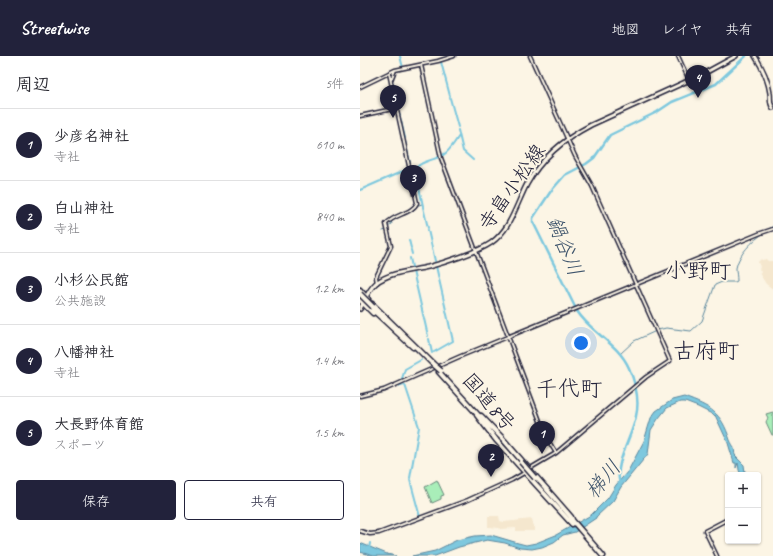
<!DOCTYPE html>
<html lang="ja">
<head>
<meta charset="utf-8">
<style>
	body { margin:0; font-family:Caveat,"Klee One",sans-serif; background:#f7f7f7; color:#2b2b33 }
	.controls { position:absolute; right:12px; bottom:12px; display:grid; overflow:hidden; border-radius:4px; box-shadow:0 1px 3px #0004 }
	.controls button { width:36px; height:36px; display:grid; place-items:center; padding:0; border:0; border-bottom:1px solid #e1e1e2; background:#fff; color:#2b2b33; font:20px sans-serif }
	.you { position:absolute; left:221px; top:287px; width:14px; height:14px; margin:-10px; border:3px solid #fff; border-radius:50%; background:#1a73e8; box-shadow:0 0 0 6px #1a73e833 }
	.badge { display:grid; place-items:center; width:26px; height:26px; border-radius:50%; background:#22223b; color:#fff; font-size:13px; font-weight:700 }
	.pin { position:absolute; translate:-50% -33px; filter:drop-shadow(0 1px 2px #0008) }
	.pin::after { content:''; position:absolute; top:21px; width:14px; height:12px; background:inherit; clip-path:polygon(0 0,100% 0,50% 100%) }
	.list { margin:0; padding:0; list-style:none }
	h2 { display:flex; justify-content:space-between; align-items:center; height:52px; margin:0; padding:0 16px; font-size:17px }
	h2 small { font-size:13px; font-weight:400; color:#7c7c81 }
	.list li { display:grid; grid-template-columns:26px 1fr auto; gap:12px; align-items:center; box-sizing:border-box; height:72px; padding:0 16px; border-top:1px solid #e1e1e2 }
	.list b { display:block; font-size:15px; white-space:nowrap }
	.list p { margin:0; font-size:13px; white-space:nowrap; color:#7c7c81 }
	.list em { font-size:13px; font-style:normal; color:#7c7c81 }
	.actions { display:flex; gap:8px; padding:12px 16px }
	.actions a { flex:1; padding:9px 0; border:1px solid #22223b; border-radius:4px; text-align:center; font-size:14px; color:#22223b }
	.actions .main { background:#22223b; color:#fff }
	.map { position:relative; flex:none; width:413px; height:500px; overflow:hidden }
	header { display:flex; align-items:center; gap:24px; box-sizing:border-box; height:56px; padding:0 20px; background:#22223b; color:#fff }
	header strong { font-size:19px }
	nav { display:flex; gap:22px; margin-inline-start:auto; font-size:14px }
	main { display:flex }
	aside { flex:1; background:#fff }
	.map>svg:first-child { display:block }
</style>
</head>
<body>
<header>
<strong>Streetwise</strong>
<nav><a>地図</a><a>レイヤ</a><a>共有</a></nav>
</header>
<main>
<aside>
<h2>周辺<small>5件</small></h2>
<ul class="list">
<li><span class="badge">1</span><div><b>少彦名神社</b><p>寺社</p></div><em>610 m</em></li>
<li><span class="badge">2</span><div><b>白山神社</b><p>寺社</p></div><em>840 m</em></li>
<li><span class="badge">3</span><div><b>小杉公民館</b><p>公共施設</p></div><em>1.2 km</em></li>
<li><span class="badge">4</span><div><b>八幡神社</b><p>寺社</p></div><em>1.4 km</em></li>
<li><span class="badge">5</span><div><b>大長野体育館</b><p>スポーツ</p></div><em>1.5 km</em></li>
</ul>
<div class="actions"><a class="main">保存</a><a>共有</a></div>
</aside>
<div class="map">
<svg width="413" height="500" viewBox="0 0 413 500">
	<rect width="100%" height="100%" fill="#fcf5e5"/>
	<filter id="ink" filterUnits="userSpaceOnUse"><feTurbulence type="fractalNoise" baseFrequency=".025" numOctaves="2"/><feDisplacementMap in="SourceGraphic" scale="8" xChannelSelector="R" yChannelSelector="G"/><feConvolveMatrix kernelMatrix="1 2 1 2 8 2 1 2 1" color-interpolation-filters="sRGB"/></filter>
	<g filter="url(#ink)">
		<path fill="#f5e7ce" d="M401 203 402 204 406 203 408 205H413V233L406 228 399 217 401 216 399 213 400 211 398 206Z
			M128 460H139L140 465 144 466 172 463 175 475H156V472L140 473 139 472 130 471H128Z"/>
		<path fill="#a9eeb9" stroke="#66887a" d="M413 356V379H412L406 366 408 362 406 358Z
			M77 424 84 439 81 440V443L72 447 65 431Z"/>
		<path fill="#7ec8de" stroke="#59869d" d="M324 341C351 351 361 356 370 384 371 387 374 390 374 393 375 395 374 397 375 399L378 402 376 401 384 409 385 416 389 419H381L379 414 378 407 376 412V407H374L368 387 355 359 354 360 352 358 338 351 325 346H320L307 352 298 363 291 374 288 398 261 431 253 445 236 461V462L215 476 203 479 194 486 182 491 172 493 160 492 145 487 127 484 99 491 75 500H52L75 495 97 484 115 480 131 479 158 487 166 489 176 487 196 479 231 459 248 442 256 429 268 415 284 385 291 362 296 355 312 344Z
			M0 487 27 498 36 500H14L0 496Z"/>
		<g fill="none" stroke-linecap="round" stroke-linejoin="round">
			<path stroke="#59869d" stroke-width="1" d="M59 149 62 148
				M52 154 56 151
				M27 172 32 168 31 165 39 161
				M409 173 413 170
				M23 175 26 174
				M298 274 306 272 331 275 342 265 355 229 362 226H375L377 225C377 220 376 216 376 212 378 199 393 184 404 177
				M260 298 274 285 296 275"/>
			<path stroke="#7ec8de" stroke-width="2" d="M40 0 43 12
				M81 6 90 40
				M31 22 30 17H32
				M32 25 34 32
				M34 34 38 51
				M90 42 98 71
				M38 53 45 82
				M98 74 103 95 113 104
				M45 85 50 107
				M50 109 51 112
				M0 134 48 113
				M63 150 55 113C62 104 73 105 83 99 89 96 95 86 99 80
				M63 151 68 172
				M68 174 75 205
				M49 184 51 192
				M51 194 52 198
				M50 202 52 211
				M53 215 68 280
				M69 283 72 297
				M74 296 93 285 76 210
				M41 326 45 313 61 304
				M40 330 45 329 59 371 50 422
				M50 424 60 461 57 462
				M9 493 10 487"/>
			<path stroke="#7ec8de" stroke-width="2.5" d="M260 427C253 409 273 379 276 360 280 344 275 326 269 312 258 287 231 277 217 255L176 172 173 166V162L191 135 205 119 226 108 234 102 250 79 297 56 312 46 356 28 386 0"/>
			<defs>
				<path id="minor" d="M318 0 329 24
					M61 9 81 102 186 381 196 397
					M31 24 35 14
					M0 31 35 14 78 5 94 0
					M0 60 37 52
					M17 227 16 221 31 190 26 168C34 158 52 158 57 147L29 17
					M0 340 24 334 101 300 401 177 413 173
					M169 413 196 397 286 321 310 305 232 130 215 100 170 0
					M0 475 10 478 19 477 108 444 152 424 164 417
					M357 500 345 475 368 463"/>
				<path id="major" d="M395 0C402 11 408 23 410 37 411 43 409 47 413 52
					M0 253C5 244 8 234 16 227 30 216 51 215 68 211 83 207 118 196 131 187 151 173 156 149 167 128 182 101 204 83 231 69L343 18 376 0"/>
				<path id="highway" d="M0 234 8 243
					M0 244 13 257
					M12 248 58 293
					M12 253 53 291
					M57 292 72 307
					M79 316 119 360
					M117 359 137 385 171 423 212 468
					M121 360 142 382 211 461 213 466
					M212 464 243 500"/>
			</defs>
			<use href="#minor" stroke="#22223b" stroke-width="5"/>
			<use href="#major" stroke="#22223b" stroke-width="6"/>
			<use href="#highway" stroke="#22223b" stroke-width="7"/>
			<use href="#minor" stroke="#fcf5e5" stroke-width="2"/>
			<use href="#major" stroke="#fcf5e5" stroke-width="3"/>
			<use href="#highway" stroke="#fcf5e5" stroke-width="4"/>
			<defs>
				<path id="highway-bridge" d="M0 238 13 251
					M72 307 81 315
					M161 406 175 422"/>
			</defs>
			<use href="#highway-bridge" stroke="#22223b" stroke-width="7" stroke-linecap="butt"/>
			<use href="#highway-bridge" stroke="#fcf5e5" stroke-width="4"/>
		</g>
	</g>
	<g text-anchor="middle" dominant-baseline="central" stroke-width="4" stroke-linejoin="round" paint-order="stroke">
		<g font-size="20" fill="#22223b" stroke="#fcf5e5">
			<text transform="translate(152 131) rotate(-55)">寺畠小松線</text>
			<text transform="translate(129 346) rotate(49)">国道8号</text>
		</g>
		<g font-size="21" font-style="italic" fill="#3e546c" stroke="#fcf5e5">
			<text transform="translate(205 190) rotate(68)">鍋谷川</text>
			<text transform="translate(243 423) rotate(-50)">梯川</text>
		</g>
		<g font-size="22" fill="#22223b" stroke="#fcf5e5">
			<text x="338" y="215">小野町</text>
			<text x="346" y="295">古府町</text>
			<text x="209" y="333">千代町</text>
		</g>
	</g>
</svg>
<div class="controls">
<button>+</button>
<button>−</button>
</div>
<div class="you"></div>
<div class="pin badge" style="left:182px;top:398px">1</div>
<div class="pin badge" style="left:131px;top:421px">2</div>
<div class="pin badge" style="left:53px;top:142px">3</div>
<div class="pin badge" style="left:338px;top:42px">4</div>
<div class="pin badge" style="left:33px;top:62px">5</div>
</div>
</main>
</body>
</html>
